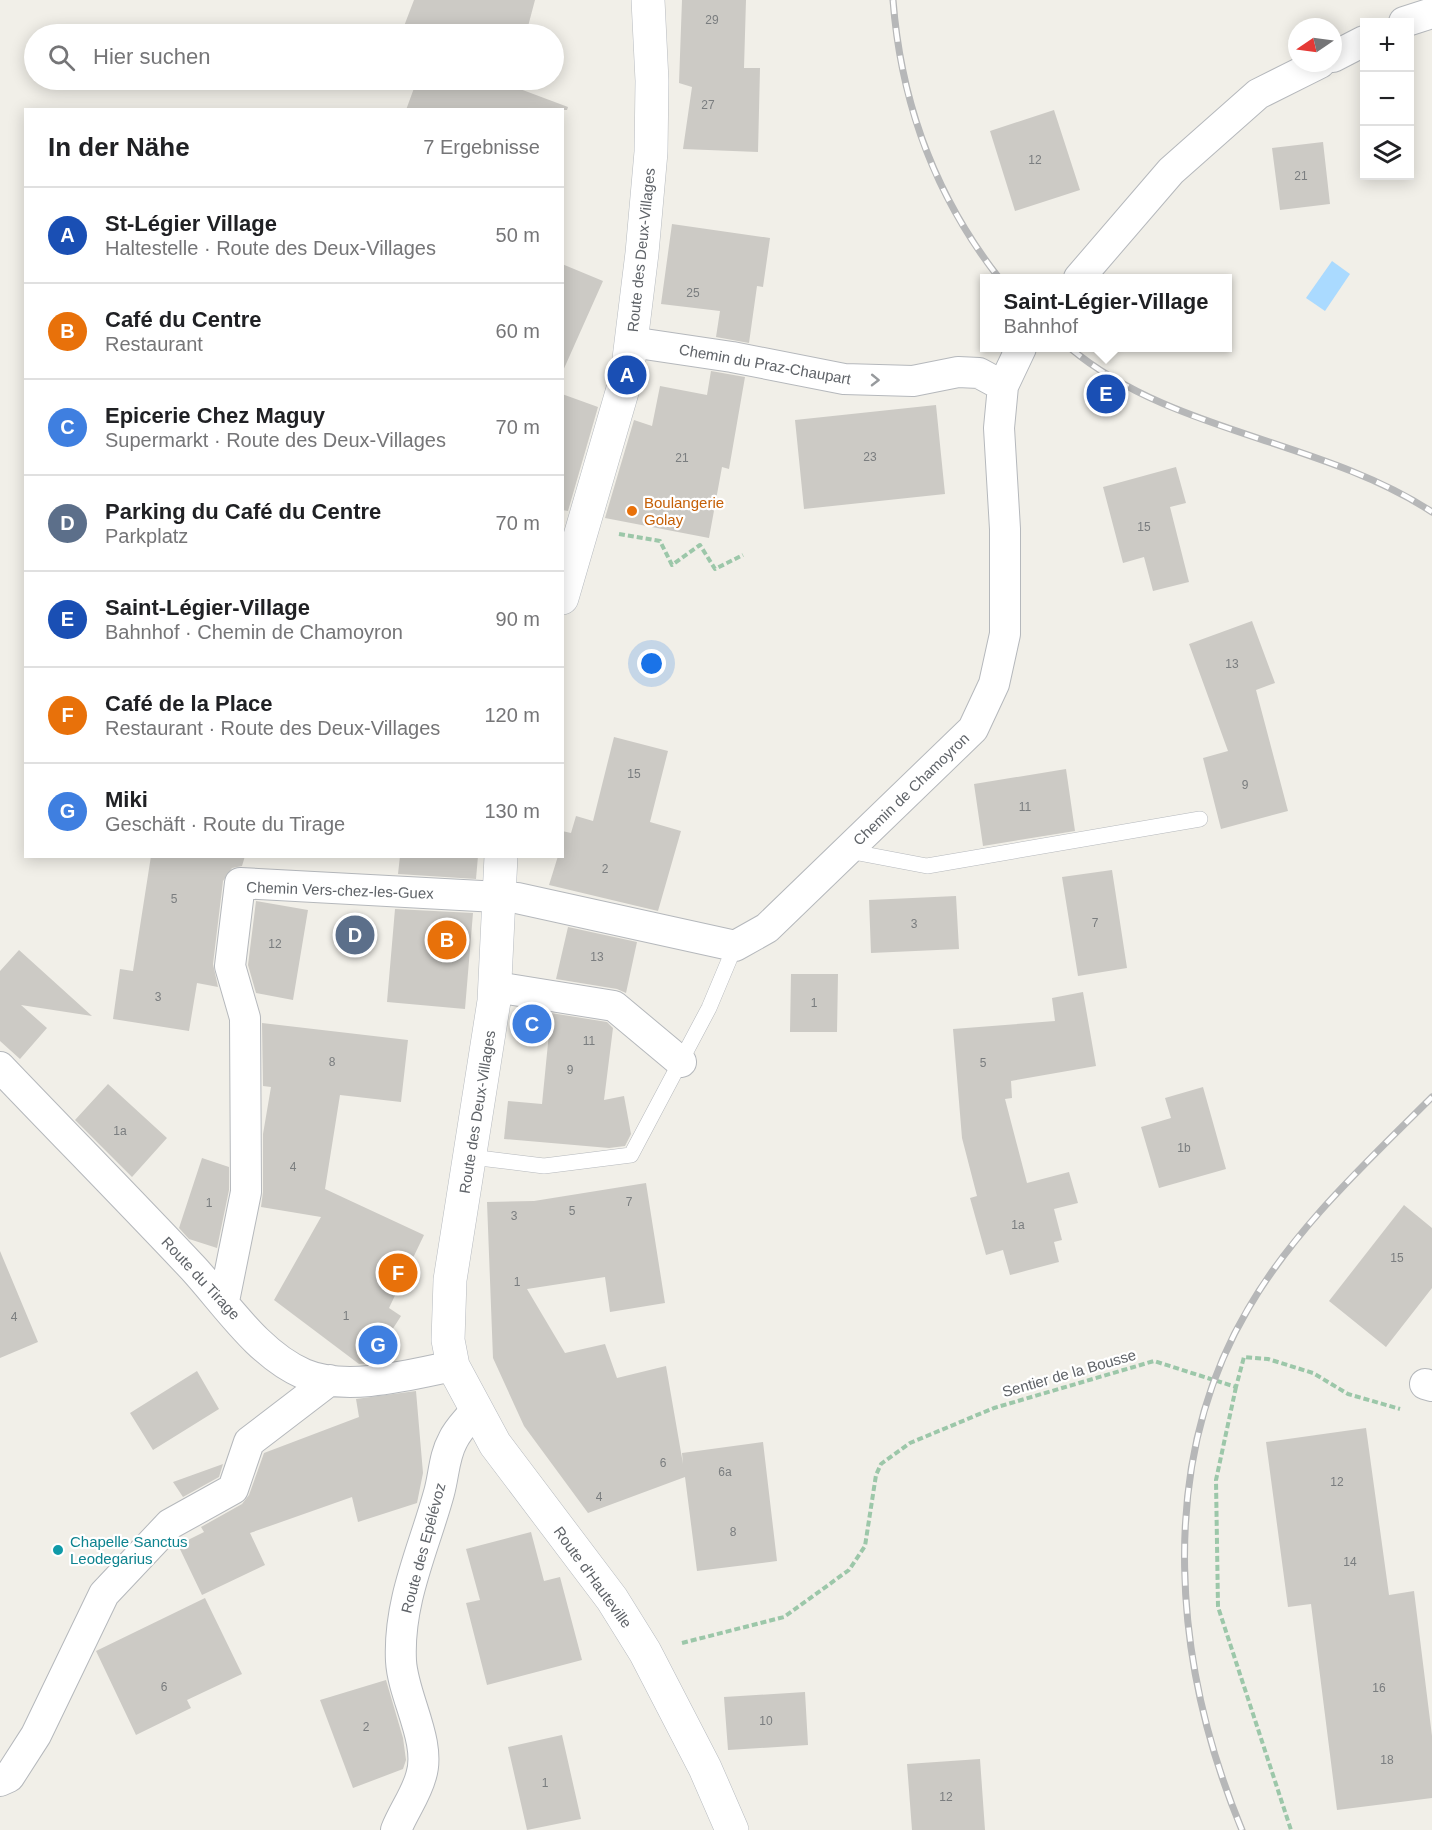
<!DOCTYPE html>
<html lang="de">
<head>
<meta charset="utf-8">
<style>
	body { margin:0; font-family:Arial,sans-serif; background:#f2f2f2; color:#202124 }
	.controls { position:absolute; right:18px; top:18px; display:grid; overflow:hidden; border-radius:0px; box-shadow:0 3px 15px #0003 }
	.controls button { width:54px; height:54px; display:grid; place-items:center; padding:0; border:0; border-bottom:2px solid #e0e0e0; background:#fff; color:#202124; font:30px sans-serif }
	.compass { position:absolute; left:1288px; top:18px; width:54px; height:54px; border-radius:50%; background:#fff; box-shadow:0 3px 15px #0003; rotate:257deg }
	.you { position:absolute; left:652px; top:664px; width:21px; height:21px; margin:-15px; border:4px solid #fff; border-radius:50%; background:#1a73e8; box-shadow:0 0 0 9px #1a73e833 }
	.badge { display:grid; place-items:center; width:39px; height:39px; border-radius:50%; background:#ea4335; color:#fff; font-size:20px; font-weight:700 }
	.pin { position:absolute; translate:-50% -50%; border:3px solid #fff; box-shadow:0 2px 6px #0006 }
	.popup { position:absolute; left:980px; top:274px; width:252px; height:78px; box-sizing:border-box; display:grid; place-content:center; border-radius:0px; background:#fff; filter:drop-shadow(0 2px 4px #0005); font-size:20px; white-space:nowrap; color:#757577 }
	.popup b { font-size:22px; color:#202124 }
	.popup::after { content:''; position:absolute; left:50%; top:100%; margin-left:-12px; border:12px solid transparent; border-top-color:#fff }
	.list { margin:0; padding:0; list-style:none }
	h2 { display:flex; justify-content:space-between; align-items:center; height:78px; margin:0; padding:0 24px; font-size:26px }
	h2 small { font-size:20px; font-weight:400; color:#757577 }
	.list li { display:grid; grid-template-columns:39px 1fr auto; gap:18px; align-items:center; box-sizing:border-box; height:96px; padding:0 24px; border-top:2px solid #e0e0e0 }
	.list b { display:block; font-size:22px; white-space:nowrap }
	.list p { margin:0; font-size:20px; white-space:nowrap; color:#757577 }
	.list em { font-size:20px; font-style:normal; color:#757577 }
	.icon { flex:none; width:33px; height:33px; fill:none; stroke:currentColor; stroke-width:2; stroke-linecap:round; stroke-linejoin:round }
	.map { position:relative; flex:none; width:1432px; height:1830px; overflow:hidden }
	.search { position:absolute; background:#fff; box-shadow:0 3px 15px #0003; left:24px; top:24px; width:540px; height:66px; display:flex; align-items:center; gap:15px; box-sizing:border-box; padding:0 21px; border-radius:33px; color:#757577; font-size:22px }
	.panel { position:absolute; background:#fff; box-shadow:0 3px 15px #0003; left:24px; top:108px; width:540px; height:750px; border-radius:0px }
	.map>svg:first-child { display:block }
</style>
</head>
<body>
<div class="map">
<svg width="1432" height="1830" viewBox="0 0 1432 1830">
	<rect width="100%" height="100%" fill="#f1efe8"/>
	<path fill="#aadaff" d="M1332 261 1350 274 1325 311 1306 298Z"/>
	<path fill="#cccac5" d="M414 0H535L526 34H401Z
		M682 0H746L744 68H760L758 152 683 149 692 87 679 83Z
		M417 80H496L568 107 567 110H406Z
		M1054 110 1080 190 1015 211 990 131Z
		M1323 142 1330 204 1280 210 1272 148Z
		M672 224 770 238 763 287 757 286 749 343 716 337 720 311 661 304Z
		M562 264 603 281 562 373Z
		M711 371 745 377 729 469 722 467 709 538 605 518 634 420 652 426 660 386 707 395Z
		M562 394 598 407 568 511 562 510Z
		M936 405 945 494 804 509 795 420Z
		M1176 467 1186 503 1170 507 1189 582 1153 591 1144 557 1123 563 1103 487Z
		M1252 621 1275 683 1256 690 1288 811 1221 829 1203 758 1228 751 1189 644Z
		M614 737 668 751 650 822 681 831 658 911 549 885 558 856H562V831L571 833 576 816 593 821Z
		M1066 769 1075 831 983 846 974 784Z
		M151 856H245L242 866 232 868 223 881 213 964 218 987 197 983 189 1031 113 1019 120 969 133 971Z
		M400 856H478L476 879 398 874Z
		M1112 870 1127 968 1078 976 1062 877Z
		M956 896 959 949 871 953 869 900Z
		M256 901 308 910 293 1000 256 993 248 965Z
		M395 909 473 913 465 1009 387 1002Z
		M568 927 637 942 626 993 617 989 556 979Z
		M19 950 92 1016 21 1005 47 1028 20 1059 0 1041V971Z
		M791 974H838L837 1032H790Z
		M1083 992 1096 1066 1011 1081 1012 1098 1005 1099 1027 1183 1069 1172 1078 1203 1054 1209 1062 1240 1054 1242 1059 1262 1010 1275 1003 1250 986 1255 970 1198 977 1196 962 1138 953 1029 1055 1021 1052 998Z
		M551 1013 607 1022 613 1028 604 1100 624 1096 631 1134 625 1146 609 1148 504 1139 508 1101 542 1104Z
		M262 1023 408 1040 401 1102 340 1095 325 1189 424 1235 389 1308 401 1316 371 1363 359 1364 274 1300 321 1217 261 1207 263 1192V1134L271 1087 263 1086Z
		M108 1084 167 1138 132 1177 75 1120Z
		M1203 1087 1226 1169 1159 1188 1141 1127 1171 1118 1165 1098Z
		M202 1158 229 1167V1190L217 1248 189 1239 179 1228Z
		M646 1183 665 1303 610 1312 605 1277 527 1289 565 1353 605 1344 617 1378 666 1366 683 1464 682 1453 763 1442 777 1561 697 1571 685 1477 588 1513 524 1426 493 1358 487 1202 534 1201Z
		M1404 1205 1432 1228V1288L1386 1347 1329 1301Z
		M0 1251 38 1342 0 1358Z
		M197 1371 219 1409 153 1450 130 1413Z
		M416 1391 423 1473 417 1503 358 1522 352 1497 250 1533 265 1565 202 1595 178 1545 204 1532 201 1527 242 1504 249 1495 264 1453 359 1417 356 1399Z
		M1366 1428 1389 1595 1414 1591 1432 1736V1798L1337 1810 1311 1604 1288 1607 1266 1442Z
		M223 1464 219 1477 183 1497 173 1482Z
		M531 1532 544 1581 560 1577 582 1660 487 1685 466 1603 480 1600 466 1549Z
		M205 1598 242 1674 187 1700 191 1708 136 1735 96 1651Z
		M386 1680 403 1738 406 1760 403 1769 353 1788 320 1700Z
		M805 1692 808 1745 728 1750 724 1697Z
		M562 1735 581 1819 527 1830 508 1747Z
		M980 1759 985 1830H912L907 1764Z"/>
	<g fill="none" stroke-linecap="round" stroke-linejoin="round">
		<defs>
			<path id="service" d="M848 851 927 866 1200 819
				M471 1157 544 1166 631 1155 709 1008 735 946"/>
			<path id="minor" d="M1404 22 1432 13
				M1333 57 1364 41
				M1079 278 1171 171 1258 94 1320 63
				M631 342 732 357 844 379 913 381 958 372 979 373 1003 386
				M496 987 614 1006 681 1062
				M0 1067C64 1134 129 1200 193 1268 226 1304 258 1354 304 1374 346 1392 410 1375 453 1366
				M224 1301 246 1192 245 1018 230 966 240 883 517 898 735 946 767 928 973 729 994 684 1005 634V529L999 428 1003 386 1021 348
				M1425 1384 1432 1386
				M0 1781 9 1777 36 1735 104 1594 170 1524 233 1489 249 1442 330 1380
				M396 1830C403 1812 416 1795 421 1776 432 1742 403 1697 401 1661 398 1601 424 1548 439 1493 444 1475 444 1456 453 1440 458 1429 468 1420 475 1411"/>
			<path id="secondary" d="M562 598 627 375 642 253 651 152 652 81 648 0
				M501 856 494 1001 450 1280 448 1340 453 1366 495 1444 612 1599 645 1652 705 1768 732 1830"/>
		</defs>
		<use href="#service" stroke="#b5b8bc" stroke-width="16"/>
		<use href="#minor" stroke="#b5b8bc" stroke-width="32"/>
		<use href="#secondary" stroke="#b6babf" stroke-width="34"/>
		<path stroke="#9cc7a9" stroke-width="4" stroke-dasharray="6 3" stroke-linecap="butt" d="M619 534 660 541 672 565 700 545 715 569 743 555
			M1236 1387 1216 1480 1218 1607 1291 1830
			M682 1643 784 1617 849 1570 865 1546 876 1475 881 1464 910 1443 994 1408 1154 1361 1236 1387 1244 1357 1268 1359 1313 1373 1348 1394 1400 1409"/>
		<use href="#service" stroke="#fff" stroke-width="15"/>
		<use href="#minor" stroke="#fff" stroke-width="30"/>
		<use href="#secondary" stroke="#fff" stroke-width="33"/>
		<defs>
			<path id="rail" d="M893 0C901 104 935 196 999 278
				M1070 348C1173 434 1320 439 1432 512
				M1242 1830C1174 1667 1155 1467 1248 1309 1295 1228 1366 1163 1432 1097"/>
		</defs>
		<use href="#rail" stroke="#b6b7b8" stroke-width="7"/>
		<use href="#rail" stroke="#fff" stroke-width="4.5" stroke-dasharray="14" stroke-linecap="butt"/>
	</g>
	<defs><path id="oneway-chevron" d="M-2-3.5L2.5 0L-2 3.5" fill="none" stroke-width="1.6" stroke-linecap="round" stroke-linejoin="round" transform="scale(1.5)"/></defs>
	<use stroke="#979a9d" href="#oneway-chevron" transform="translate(875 380) rotate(1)"/>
	<circle fill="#e8710a" stroke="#fff" stroke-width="2" cx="632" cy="511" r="6"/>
	<circle fill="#0f9aa8" stroke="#fff" stroke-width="2" cx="58" cy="1550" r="6"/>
	<g text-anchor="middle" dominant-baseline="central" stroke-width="4.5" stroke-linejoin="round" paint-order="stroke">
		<g font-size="12" fill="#7a7d7f">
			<text x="712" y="20">29</text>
			<text x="708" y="105">27</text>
			<text x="1035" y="160">12</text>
			<text x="1301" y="176">21</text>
			<text x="693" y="293">25</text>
			<text x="870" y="457">23</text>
			<text x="682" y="458">21</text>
			<text x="1144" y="527">15</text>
			<text x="1232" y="664">13</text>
			<text x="634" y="774">15</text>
			<text x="1245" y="785">9</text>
			<text x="1025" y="807">11</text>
			<text x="605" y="869">2</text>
			<text x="174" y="899">5</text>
			<text x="1095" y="923">7</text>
			<text x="914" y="924">3</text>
			<text x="275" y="944">12</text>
			<text x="597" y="957">13</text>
			<text x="158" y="997">3</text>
			<text x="814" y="1003">1</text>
			<text x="589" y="1041">11</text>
			<text x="332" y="1062">8</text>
			<text x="983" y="1063">5</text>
			<text x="570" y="1070">9</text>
			<text x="120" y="1131">1a</text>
			<text x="1184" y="1148">1b</text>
			<text x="293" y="1167">4</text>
			<text x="629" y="1202">7</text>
			<text x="209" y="1203">1</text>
			<text x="572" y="1211">5</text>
			<text x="514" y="1216">3</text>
			<text x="1018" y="1225">1a</text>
			<text x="1397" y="1258">15</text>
			<text x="517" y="1282">1</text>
			<text x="346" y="1316">1</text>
			<text x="14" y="1317">4</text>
			<text x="663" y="1463">6</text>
			<text x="725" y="1472">6a</text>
			<text x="1337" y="1482">12</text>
			<text x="599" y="1497">4</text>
			<text x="733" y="1532">8</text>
			<text x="1350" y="1562">14</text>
			<text x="164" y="1687">6</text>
			<text x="1379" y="1688">16</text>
			<text x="766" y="1721">10</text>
			<text x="366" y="1727">2</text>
			<text x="1387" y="1760">18</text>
			<text x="545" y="1783">1</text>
			<text x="946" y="1797">12</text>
		</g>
		<g font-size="15" fill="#5f6368" stroke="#fff">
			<text transform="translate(641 250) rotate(-84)">Route des Deux-Villages</text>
			<text transform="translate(765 364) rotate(10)">Chemin du Praz-Chaupart</text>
			<text transform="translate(911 789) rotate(-44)">Chemin de Chamoyron</text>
			<text transform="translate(340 890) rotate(2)">Chemin Vers-chez-les-Guex</text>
			<text transform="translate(477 1112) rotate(-81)">Route des Deux-Villages</text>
			<text transform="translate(201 1278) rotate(47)">Route du Tirage</text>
			<text transform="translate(1069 1373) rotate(-16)">Sentier de la Bousse</text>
			<text transform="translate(423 1548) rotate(-75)">Route des Epélévoz</text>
			<text transform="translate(593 1577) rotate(54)">Route d'Hauteville</text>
		</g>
		<g font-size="15" fill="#c56008" stroke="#fff" text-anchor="start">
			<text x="644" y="502">Boulangerie<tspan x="644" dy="17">Golay</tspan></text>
		</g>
		<g font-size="15" fill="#0d838f" stroke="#fff" text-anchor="start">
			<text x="70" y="1541">Chapelle Sanctus<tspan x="70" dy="17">Leodegarius</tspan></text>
		</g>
	</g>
</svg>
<div class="controls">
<button>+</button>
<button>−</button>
<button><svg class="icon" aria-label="layers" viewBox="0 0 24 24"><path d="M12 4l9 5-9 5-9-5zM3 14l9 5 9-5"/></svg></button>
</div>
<svg class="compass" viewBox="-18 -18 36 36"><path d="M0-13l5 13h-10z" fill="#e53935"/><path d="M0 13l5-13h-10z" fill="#757577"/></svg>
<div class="you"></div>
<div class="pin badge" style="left:627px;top:375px;background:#1a4fb4">A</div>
<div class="pin badge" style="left:447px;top:940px;background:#e8710a">B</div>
<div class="pin badge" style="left:532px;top:1024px;background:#3f7fe0">C</div>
<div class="pin badge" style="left:355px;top:935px;background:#5c6f8a">D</div>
<div class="pin badge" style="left:1106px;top:394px;background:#1a4fb4">E</div>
<div class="popup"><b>Saint-Légier-Village</b>Bahnhof</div>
<div class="pin badge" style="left:398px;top:1273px;background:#e8710a">F</div>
<div class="pin badge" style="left:378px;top:1345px;background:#3f7fe0">G</div>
<div class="search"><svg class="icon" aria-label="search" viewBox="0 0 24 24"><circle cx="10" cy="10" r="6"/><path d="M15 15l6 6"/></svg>Hier suchen</div>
<section class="panel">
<h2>In der Nähe<small>7 Ergebnisse</small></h2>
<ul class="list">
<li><span class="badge" style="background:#1a4fb4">A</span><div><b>St-Légier Village</b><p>Haltestelle · Route des Deux-Villages</p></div><em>50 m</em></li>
<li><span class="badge" style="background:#e8710a">B</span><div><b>Café du Centre</b><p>Restaurant</p></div><em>60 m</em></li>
<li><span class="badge" style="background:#3f7fe0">C</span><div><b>Epicerie Chez Maguy</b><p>Supermarkt · Route des Deux-Villages</p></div><em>70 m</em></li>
<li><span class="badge" style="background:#5c6f8a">D</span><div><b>Parking du Café du Centre</b><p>Parkplatz</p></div><em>70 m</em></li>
<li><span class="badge" style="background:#1a4fb4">E</span><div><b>Saint-Légier-Village</b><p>Bahnhof · Chemin de Chamoyron</p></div><em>90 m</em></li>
<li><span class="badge" style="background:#e8710a">F</span><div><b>Café de la Place</b><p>Restaurant · Route des Deux-Villages</p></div><em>120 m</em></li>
<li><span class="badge" style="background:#3f7fe0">G</span><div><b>Miki</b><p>Geschäft · Route du Tirage</p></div><em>130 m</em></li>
</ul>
</section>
</div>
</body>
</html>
